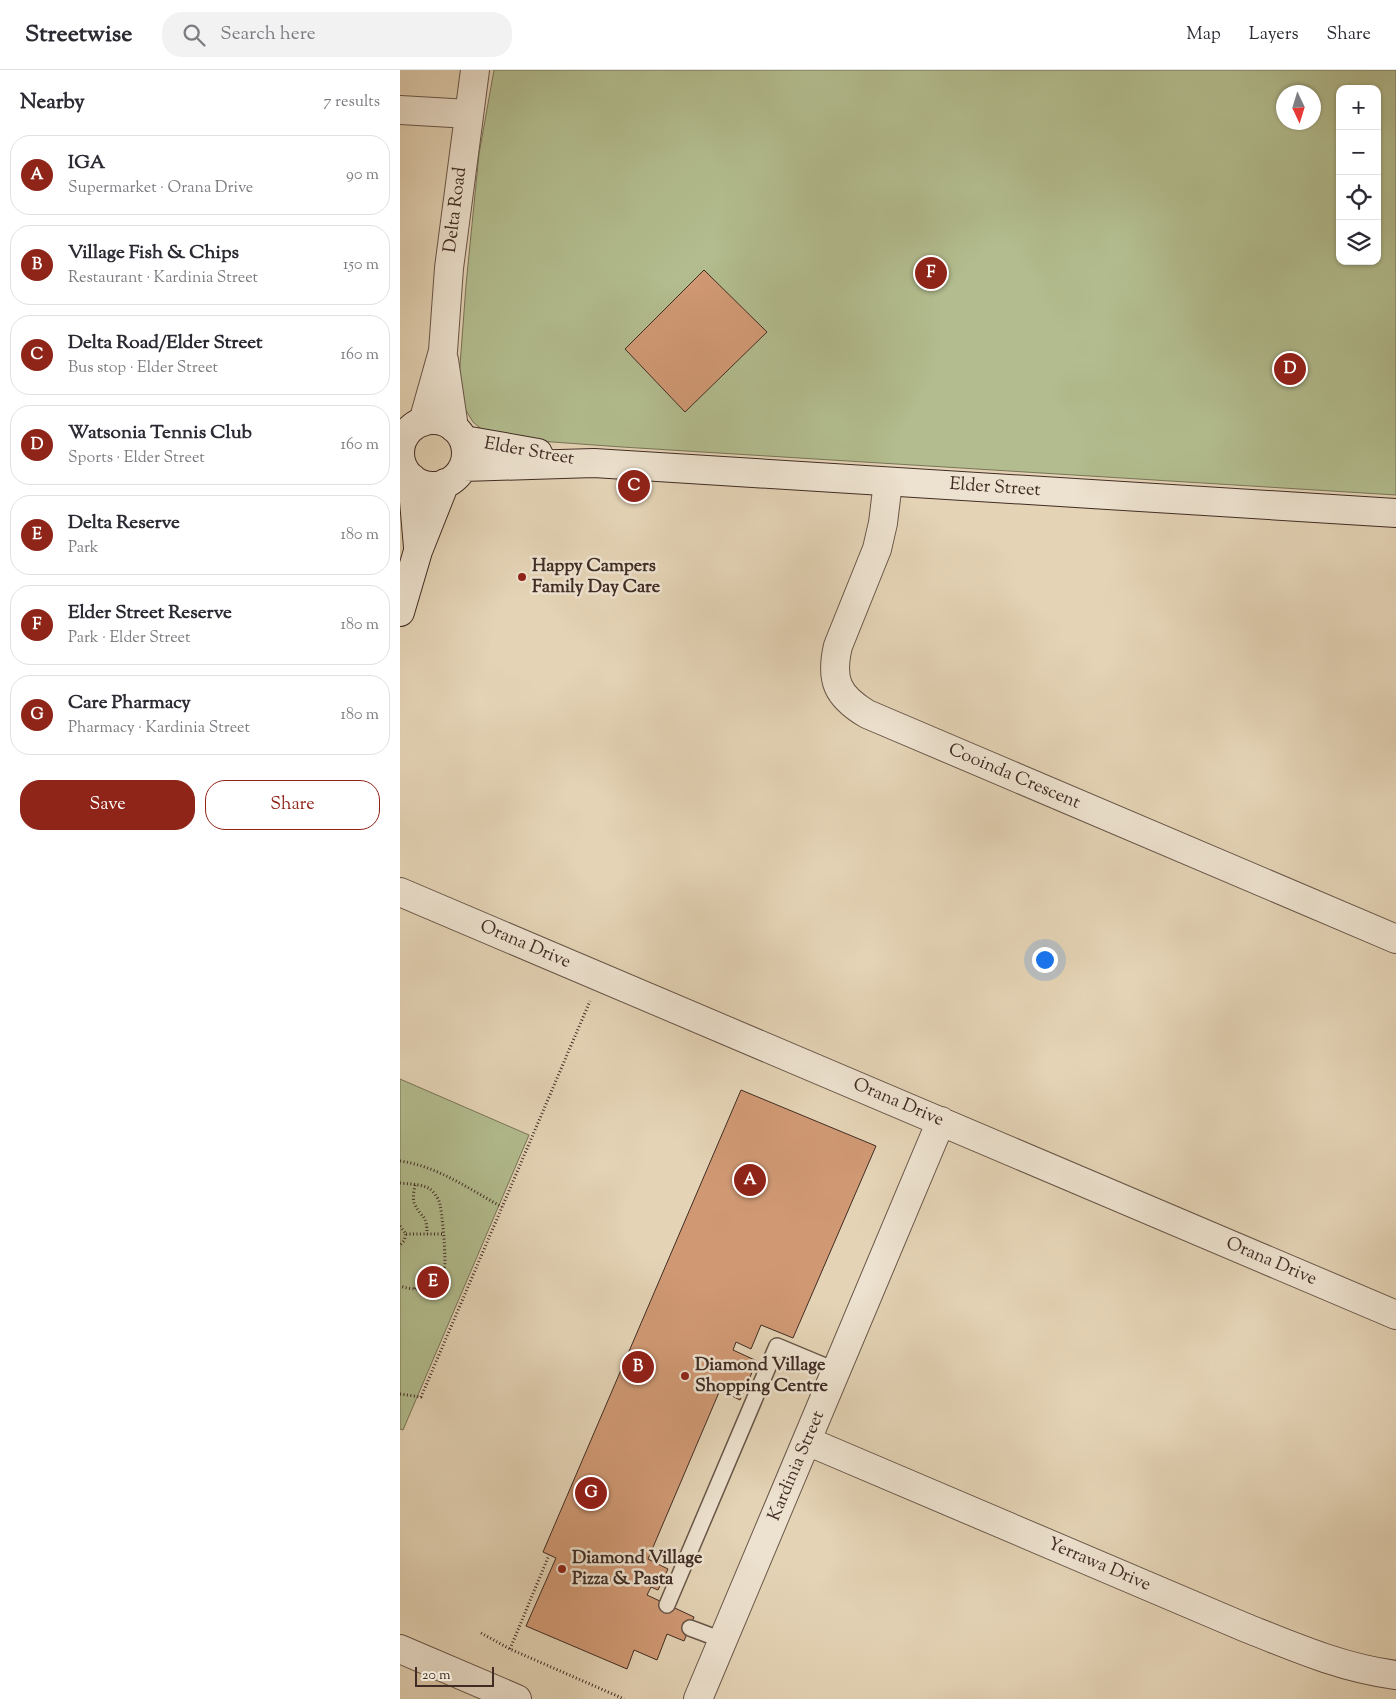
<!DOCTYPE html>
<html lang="en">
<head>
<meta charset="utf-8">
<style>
	body { margin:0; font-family:"Sorts Mill Goudy",serif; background:#f2f2f3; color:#2b2b33 }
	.controls { position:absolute; right:15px; top:15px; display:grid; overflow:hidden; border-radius:10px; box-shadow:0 1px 4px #0004 }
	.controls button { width:45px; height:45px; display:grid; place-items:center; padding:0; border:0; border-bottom:1px solid #e1e1e2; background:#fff; color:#2b2b33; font:25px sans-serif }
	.compass { position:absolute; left:876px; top:15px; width:45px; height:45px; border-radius:50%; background:#fff; box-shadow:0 1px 4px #0004; rotate:176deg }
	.scale { position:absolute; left:15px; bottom:12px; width:79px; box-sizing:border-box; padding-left:5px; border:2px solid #402c24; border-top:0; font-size:14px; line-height:18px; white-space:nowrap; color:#402c24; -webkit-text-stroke:4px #ede2cf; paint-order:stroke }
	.you { position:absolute; left:644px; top:889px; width:18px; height:18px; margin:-12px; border:4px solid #fff; border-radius:50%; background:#1a73e8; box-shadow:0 0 0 8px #1a73e833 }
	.badge { display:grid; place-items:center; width:32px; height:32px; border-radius:50%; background:#8f2418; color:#fff; font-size:16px; font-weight:700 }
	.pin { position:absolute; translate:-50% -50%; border:2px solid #fff; box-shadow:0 1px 5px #0006 }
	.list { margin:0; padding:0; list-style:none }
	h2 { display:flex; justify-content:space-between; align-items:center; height:65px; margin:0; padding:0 20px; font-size:21px }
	h2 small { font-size:16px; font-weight:400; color:#7c7c81 }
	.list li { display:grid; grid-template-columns:32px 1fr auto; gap:15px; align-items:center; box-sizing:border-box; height:80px; margin:0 10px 10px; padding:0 10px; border:1px solid #e1e1e2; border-radius:20px }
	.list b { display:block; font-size:19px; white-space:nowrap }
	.list p { margin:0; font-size:16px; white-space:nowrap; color:#7c7c81 }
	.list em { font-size:16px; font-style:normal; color:#7c7c81 }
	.actions { display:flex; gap:10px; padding:15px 20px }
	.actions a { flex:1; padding:11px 0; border:1px solid #8f2418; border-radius:20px; text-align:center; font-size:18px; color:#8f2418 }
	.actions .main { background:#8f2418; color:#fff }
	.icon { flex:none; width:28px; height:28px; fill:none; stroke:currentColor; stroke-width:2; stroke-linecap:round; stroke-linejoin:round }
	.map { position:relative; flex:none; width:996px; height:1629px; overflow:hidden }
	header { display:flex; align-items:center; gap:30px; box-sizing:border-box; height:70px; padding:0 25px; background:#fff; border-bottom:1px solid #e1e1e2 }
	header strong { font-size:24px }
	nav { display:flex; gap:28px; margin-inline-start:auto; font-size:18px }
	.search { width:350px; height:45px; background:#f2f2f3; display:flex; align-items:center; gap:12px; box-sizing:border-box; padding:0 18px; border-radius:20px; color:#7c7c81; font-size:19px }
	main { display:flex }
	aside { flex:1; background:#fff }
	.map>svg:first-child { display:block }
</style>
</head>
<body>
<header>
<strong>Streetwise</strong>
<div class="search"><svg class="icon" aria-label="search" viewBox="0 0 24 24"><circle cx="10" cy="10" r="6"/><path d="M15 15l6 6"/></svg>Search here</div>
<nav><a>Map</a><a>Layers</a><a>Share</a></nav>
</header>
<main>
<aside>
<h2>Nearby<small>7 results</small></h2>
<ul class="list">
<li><span class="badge">A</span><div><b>IGA</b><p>Supermarket · Orana Drive</p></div><em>90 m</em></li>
<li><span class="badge">B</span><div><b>Village Fish &amp; Chips</b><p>Restaurant · Kardinia Street</p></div><em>150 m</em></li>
<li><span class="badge">C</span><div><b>Delta Road/Elder Street</b><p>Bus stop · Elder Street</p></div><em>160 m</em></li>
<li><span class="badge">D</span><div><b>Watsonia Tennis Club</b><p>Sports · Elder Street</p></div><em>160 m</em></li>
<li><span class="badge">E</span><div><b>Delta Reserve</b><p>Park</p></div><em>180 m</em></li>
<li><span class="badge">F</span><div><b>Elder Street Reserve</b><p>Park · Elder Street</p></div><em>180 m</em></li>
<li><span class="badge">G</span><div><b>Care Pharmacy</b><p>Pharmacy · Kardinia Street</p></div><em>180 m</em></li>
</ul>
<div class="actions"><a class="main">Save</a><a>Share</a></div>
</aside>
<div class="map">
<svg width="996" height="1629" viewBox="0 0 996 1629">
	<rect width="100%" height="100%" fill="#e4d3b5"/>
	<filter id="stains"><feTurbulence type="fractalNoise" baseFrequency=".004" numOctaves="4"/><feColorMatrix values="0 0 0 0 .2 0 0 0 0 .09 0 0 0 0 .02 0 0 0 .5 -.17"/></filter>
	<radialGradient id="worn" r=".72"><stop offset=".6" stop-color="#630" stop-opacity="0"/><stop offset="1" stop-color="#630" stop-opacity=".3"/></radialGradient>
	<path fill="#b2bc8e" stroke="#797459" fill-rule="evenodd" d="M94 0H996V425L222 377 111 369 84 361 73 352 62 334 59 309 66 215 79 84ZM940 19H977V191H940ZM884 22H914V52H884Z
		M0 1009 129 1065 3 1360 0 1359Z"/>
	<path fill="#d09974" stroke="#402c24" d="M304 200 367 262 285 342 225 279Z
		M341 1020 476 1076 393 1268 361 1255 351 1279 336 1272 333 1280 357 1291 340 1330 320 1320 248 1489 268 1499 258 1520 251 1517 247 1525 294 1547 284 1571 267 1564 257 1590 234 1580 227 1599 126 1556 156 1488 143 1482Z"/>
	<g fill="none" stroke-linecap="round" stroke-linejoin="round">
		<defs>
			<path id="lane" d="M267 1535 377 1276 437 1301
				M290 1558 322 1570"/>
			<path id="street" d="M0 40 69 44
				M44 290 54 358
				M23 352 43 281 49 198 75 0
				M488 412 483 453 477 479 438 576C430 610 437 626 467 644L996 869
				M0 822 996 1245
				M407 1371 844 1557C894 1577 942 1598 996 1605
				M0 1579 117 1629
				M298 1629 541 1051"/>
			<path id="secondary" d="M0 383a33 33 0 1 1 66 0a33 33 0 1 1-66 0Z
				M64 370 138 383
				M63 397 194 393 996 443
				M12 408 18 477
				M0 542 18 481 45 413"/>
		</defs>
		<use href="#lane" stroke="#695648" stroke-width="18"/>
		<use href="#street" stroke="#695648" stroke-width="30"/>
		<use href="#secondary" stroke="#402c24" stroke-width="30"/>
		<path stroke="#402c24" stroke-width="3" stroke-dasharray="1 2.5" stroke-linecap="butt" d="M0 1091C37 1096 69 1119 102 1137
			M0 1113C9 1114 22 1114 30 1119 33 1121 38 1128 39 1131 42 1138 47 1193 44 1199 37 1220 18 1222 0 1216
			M15 1115C14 1121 12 1129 15 1135 22 1149 27 1144 27 1164
			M0 1156 6 1164 4 1171 0 1175
			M6 1164H43
			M15 1219C21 1207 28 1203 42 1203
			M0 1324 21 1327 190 931
			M81 1563 110 1579 224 1629
			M110 1579 149 1485"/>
		<use href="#lane" stroke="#ede2cf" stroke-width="15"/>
		<use href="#street" stroke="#ede2cf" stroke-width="28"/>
		<use href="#secondary" stroke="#ede2cf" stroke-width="28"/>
	</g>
	<g fill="#8f2418" stroke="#ede2cf" stroke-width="2">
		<circle cx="122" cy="507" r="5"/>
		<circle cx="285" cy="1306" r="5"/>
		<circle cx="162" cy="1499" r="5"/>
	</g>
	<g text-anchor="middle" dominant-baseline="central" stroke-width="5" stroke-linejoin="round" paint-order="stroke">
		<g font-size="18" fill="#402c24" stroke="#ede2cf">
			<text transform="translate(56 140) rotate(-83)">Delta Road</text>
			<text transform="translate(129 382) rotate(10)">Elder Street</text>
			<text transform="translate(595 418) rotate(4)">Elder Street</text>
			<text transform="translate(614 707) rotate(23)">Cooinda Crescent</text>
			<text transform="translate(125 875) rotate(23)">Orana Drive</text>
			<text transform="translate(498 1033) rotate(23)">Orana Drive</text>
			<text transform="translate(871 1192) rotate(23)">Orana Drive</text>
			<text transform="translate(397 1396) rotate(-67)">Kardinia Street</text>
			<text transform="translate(699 1495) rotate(23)">Yerrawa Drive</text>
		</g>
		<g font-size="18" font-weight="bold" fill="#402c24" stroke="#ede2cf" text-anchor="start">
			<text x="132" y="497">Happy Campers<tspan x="132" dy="21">Family Day Care</tspan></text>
			<text x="295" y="1296">Diamond Village<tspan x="295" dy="21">Shopping Centre</tspan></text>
			<text x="172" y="1489">Diamond Village<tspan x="172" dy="21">Pizza &amp; Pasta</tspan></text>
		</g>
	</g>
	<rect width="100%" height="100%" filter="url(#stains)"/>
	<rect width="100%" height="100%" fill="url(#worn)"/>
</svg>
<div class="controls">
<button>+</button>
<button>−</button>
<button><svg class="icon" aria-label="locate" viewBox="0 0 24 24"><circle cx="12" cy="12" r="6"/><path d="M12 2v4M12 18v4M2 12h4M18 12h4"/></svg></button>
<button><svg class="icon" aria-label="layers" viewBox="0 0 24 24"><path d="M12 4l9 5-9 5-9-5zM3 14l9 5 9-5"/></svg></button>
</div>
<svg class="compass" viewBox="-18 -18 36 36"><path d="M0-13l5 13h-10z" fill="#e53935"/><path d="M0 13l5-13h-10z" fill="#7c7c81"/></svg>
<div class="scale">20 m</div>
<div class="you"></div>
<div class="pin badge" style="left:350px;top:1110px">A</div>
<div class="pin badge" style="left:238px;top:1297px">B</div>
<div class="pin badge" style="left:234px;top:416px">C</div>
<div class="pin badge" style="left:890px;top:299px">D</div>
<div class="pin badge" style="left:33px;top:1212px">E</div>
<div class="pin badge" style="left:531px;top:203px">F</div>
<div class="pin badge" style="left:191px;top:1423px">G</div>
</div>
</main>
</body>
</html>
